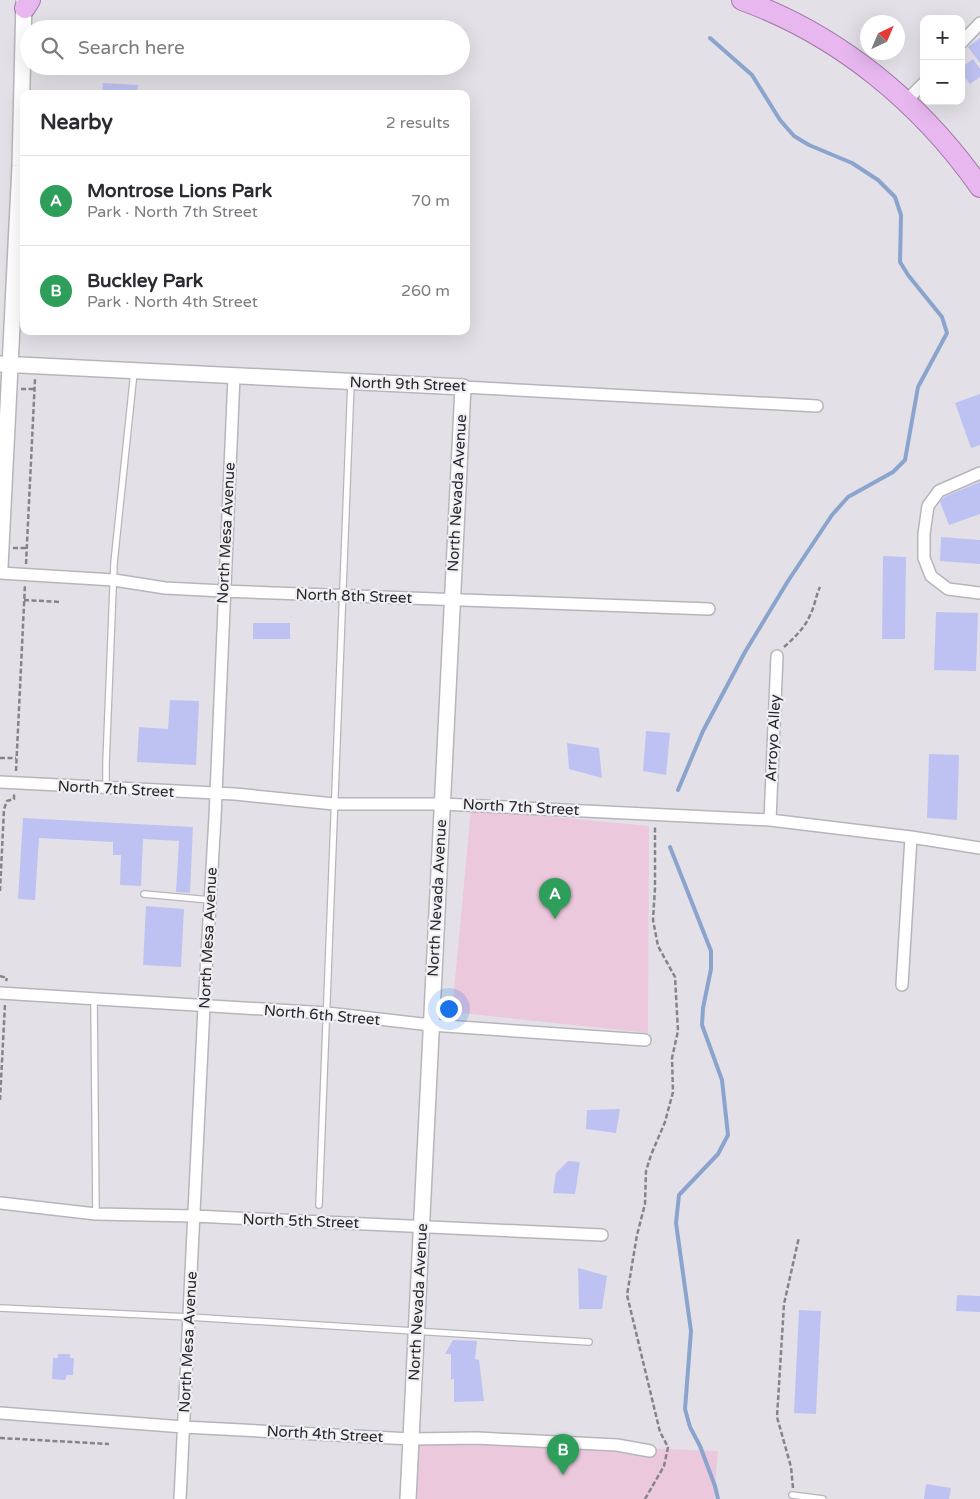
<!DOCTYPE html>
<html lang="en">
<head>
<meta charset="utf-8">
<style>
	body { margin:0; font-family:"Varela Round",sans-serif; background:#f7f7f7; color:#2b2b33 }
	.controls { position:absolute; right:15px; top:15px; display:grid; overflow:hidden; border-radius:10px; box-shadow:0 5px 20px #0002 }
	.controls button { width:45px; height:45px; display:grid; place-items:center; padding:0; border:0; border-bottom:1px solid #e1e1e2; background:#fff; color:#2b2b33; font:25px sans-serif }
	.compass { position:absolute; left:860px; top:15px; width:45px; height:45px; border-radius:50%; background:#fff; box-shadow:0 5px 20px #0002; rotate:44deg }
	.you { position:absolute; left:448px; top:1008px; width:18px; height:18px; margin:-12px; border:4px solid #fff; border-radius:50%; background:#1a73e8; box-shadow:0 0 0 8px #1a73e833 }
	.badge { display:grid; place-items:center; width:32px; height:32px; border-radius:50%; background:#d93025; color:#fff; font-size:16px; font-weight:700 }
	.pin { position:absolute; translate:-50% -41px; filter:drop-shadow(0 1px 2px #0008) }
	.pin::after { content:''; position:absolute; top:26px; width:18px; height:15px; background:inherit; clip-path:polygon(0 0,100% 0,50% 100%) }
	.list { margin:0; padding:0; list-style:none }
	h2 { display:flex; justify-content:space-between; align-items:center; height:65px; margin:0; padding:0 20px; font-size:21px }
	h2 small { font-size:16px; font-weight:400; color:#7c7c81 }
	.list li { display:grid; grid-template-columns:32px 1fr auto; gap:15px; align-items:center; box-sizing:border-box; height:90px; padding:0 20px; border-top:1px solid #e1e1e2 }
	.list b { display:block; font-size:19px; white-space:nowrap }
	.list p { margin:0; font-size:16px; white-space:nowrap; color:#7c7c81 }
	.list em { font-size:16px; font-style:normal; color:#7c7c81 }
	.icon { flex:none; width:28px; height:28px; fill:none; stroke:currentColor; stroke-width:2; stroke-linecap:round; stroke-linejoin:round }
	.map { position:relative; flex:none; width:980px; height:1499px; overflow:hidden }
	.search { position:absolute; background:#fff; box-shadow:0 5px 20px #0002; left:20px; top:20px; width:450px; height:55px; display:flex; align-items:center; gap:12px; box-sizing:border-box; padding:0 18px; border-radius:28px; color:#7c7c81; font-size:19px }
	.panel { position:absolute; background:#fff; box-shadow:0 5px 20px #0002; left:20px; top:90px; width:450px; height:245px; border-radius:10px }
	.map>svg:first-child { display:block }
</style>
</head>
<body>
<div class="map">
<svg width="980" height="1499" viewBox="0 0 980 1499">
	<rect width="100%" height="100%" fill="#e3e1e7"/>
	<path fill="#ecc8dd" d="M471 809 649 826 648 1033 452 1012Z
		M411 1439 718 1451 714 1499H408Z"/>
	<g fill="none" stroke-linecap="round" stroke-linejoin="round">
		<path stroke="#8ba4ce" stroke-width="4" d="M678 790 703 731 745 652 788 581 832 515 848 497 893 472 905 460 918 387 947 333 942 317 908 275 900 262 901 215 895 197 878 180 852 163 809 145 794 136 780 120 752 75 710 38
			M670 847 711 951V969L703 1008 702 1025 722 1080 728 1135 718 1154 679 1195 676 1223 691 1331 685 1409 690 1427 700 1446 715 1486 718 1499"/>
	</g>
	<path fill="#bec2f2" d="M980 38V63L968 47Z
		M973 59 980 69V77L970 84 961 72V68Z
		M103 83 138 85 137 94H102Z
		M980 394V445L971 448 955 403Z
		M980 482V514L949 525 940 502 944 497Z
		M941 537 980 540V564L940 561Z
		M883 556 906 557 905 639H882Z
		M936 612 978 613 976 671 934 670Z
		M253 623H290V639H253Z
		M170 700 199 701 196 765 137 762 139 727 168 729Z
		M646 731 670 733 666 775 643 771Z
		M567 743 599 748 602 778 569 769Z
		M929 754 959 755 957 820 927 818Z
		M23 818 193 827 190 893 176 892 179 841 143 839 141 886 120 885 121 855H113V842L39 838 35 900 18 899Z
		M146 906 184 909 181 967 143 965Z
		M620 1109 616 1133 586 1129 587 1110Z
		M568 1161 580 1162 575 1194 553 1193 556 1173Z
		M578 1268 607 1276 602 1309H579Z
		M957 1295 980 1296V1312L956 1311Z
		M799 1310 821 1311 816 1414 794 1413Z
		M453 1340 477 1341 475 1359 479 1360 484 1401 454 1402V1379H451V1354H445Z
		M58 1354H70V1358H74L73 1375H67L65 1380 52 1379 53 1358H58Z
		M926 1484 951 1488 949 1499H924Z"/>
	<g fill="none" stroke-linecap="round" stroke-linejoin="round">
		<defs>
			<path id="service" d="M106 788V763L114 563 134 372
				M144 894 210 900
				M94 999 96 1214
				M319 1205 351 382
				M0 1308 189 1317 589 1342
				M792 1495 823 1499"/>
			<path id="minor" d="M961 43 980 23
				M906 101 924 83
				M463 387 817 406
				M980 473 939 491 928 506 924 534V558L931 576 948 589 980 593
				M0 573 114 580 165 588 223 591 709 609
				M0 782 235 794 334 804H442L770 820 911 837 980 848
				M770 820 777 656
				M902 985 911 837
				M0 993 327 1013 431 1025 645 1040
				M0 1203 96 1214 194 1216 602 1235
				M0 1413 184 1427 411 1439 477 1438 617 1445 650 1451
				M180 1499 204 1007 215 817 234 376"/>
			<path id="tertiary" d="M0 364 463 387 408 1499
				M0 567 20 166 24 0"/>
			<path id="trunk" d="M742 0C839 35 921 103 980 187
				M25 8 30 0"/>
		</defs>
		<use href="#service" stroke="#b7b5bb" stroke-width="8"/>
		<use href="#minor" stroke="#b7b5bb" stroke-width="14"/>
		<use href="#tertiary" stroke="#b7b5bb" stroke-width="18"/>
		<use href="#trunk" stroke="#a179a7" stroke-width="22"/>
		<path stroke="#868488" stroke-width="2.5" stroke-dasharray="5 2.5" stroke-linecap="butt" d="M21 389H34
			M13 548H27
			M26 564 35 379
			M24 600 61 602
			M784 647C795 637 805 628 811 613 815 605 816 595 820 587
			M0 758H16
			M16 771 25 584
			M0 891 4 809 7 801 14 799V794
			M0 976 7 978 6 981
			M0 1100 5 1004
			M0 1438 109 1444
			M793 1488 791 1467 777 1417 784 1304 799 1237
			M645 1499 664 1466 668 1447 660 1432 627 1295 637 1235 645 1204 646 1171 651 1155 665 1122 673 1092 672 1058 678 1031 675 977 658 946 653 920 655 888V826"/>
		<use href="#service" stroke="#fff" stroke-width="5.5"/>
		<use href="#minor" stroke="#fff" stroke-width="11"/>
		<use href="#tertiary" stroke="#fff" stroke-width="15"/>
		<use href="#trunk" stroke="#e8b7f0" stroke-width="20"/>
	</g>
	<g text-anchor="middle" dominant-baseline="central" stroke-width="4.5" stroke-linejoin="round" paint-order="stroke">
		<g font-size="15" fill="#272628" stroke="#f0eff4">
			<text transform="translate(408 384) rotate(2)">North 9th Street</text>
			<text transform="translate(457 493) rotate(-87)">North Nevada Avenue</text>
			<text transform="translate(226 533) rotate(-87)">North Mesa Avenue</text>
			<text transform="translate(354 596) rotate(2)">North 8th Street</text>
			<text transform="translate(773 738) rotate(-87)">Arroyo Alley</text>
			<text transform="translate(116 789) rotate(3)">North 7th Street</text>
			<text transform="translate(521 807) rotate(3)">North 7th Street</text>
			<text transform="translate(437 898) rotate(-87)">North Nevada Avenue</text>
			<text transform="translate(208 938) rotate(-87)">North Mesa Avenue</text>
			<text transform="translate(322 1015) rotate(5)">North 6th Street</text>
			<text transform="translate(301 1221) rotate(2)">North 5th Street</text>
			<text transform="translate(418 1302) rotate(-87)">North Nevada Avenue</text>
			<text transform="translate(188 1342) rotate(-87)">North Mesa Avenue</text>
			<text transform="translate(325 1434) rotate(3)">North 4th Street</text>
		</g>
	</g>
</svg>
<div class="controls">
<button>+</button>
<button>−</button>
</div>
<svg class="compass" viewBox="-18 -18 36 36"><path d="M0-13l5 13h-10z" fill="#e53935"/><path d="M0 13l5-13h-10z" fill="#7c7c81"/></svg>
<div class="you"></div>
<div class="pin badge" style="left:555px;top:919px;background:#2e9e5b">A</div>
<div class="pin badge" style="left:563px;top:1475px;background:#2e9e5b">B</div>
<div class="search"><svg class="icon" aria-label="search" viewBox="0 0 24 24"><circle cx="10" cy="10" r="6"/><path d="M15 15l6 6"/></svg>Search here</div>
<section class="panel">
<h2>Nearby<small>2 results</small></h2>
<ul class="list">
<li><span class="badge" style="background:#2e9e5b">A</span><div><b>Montrose Lions Park</b><p>Park · North 7th Street</p></div><em>70 m</em></li>
<li><span class="badge" style="background:#2e9e5b">B</span><div><b>Buckley Park</b><p>Park · North 4th Street</p></div><em>260 m</em></li>
</ul>
</section>
</div>
</body>
</html>
